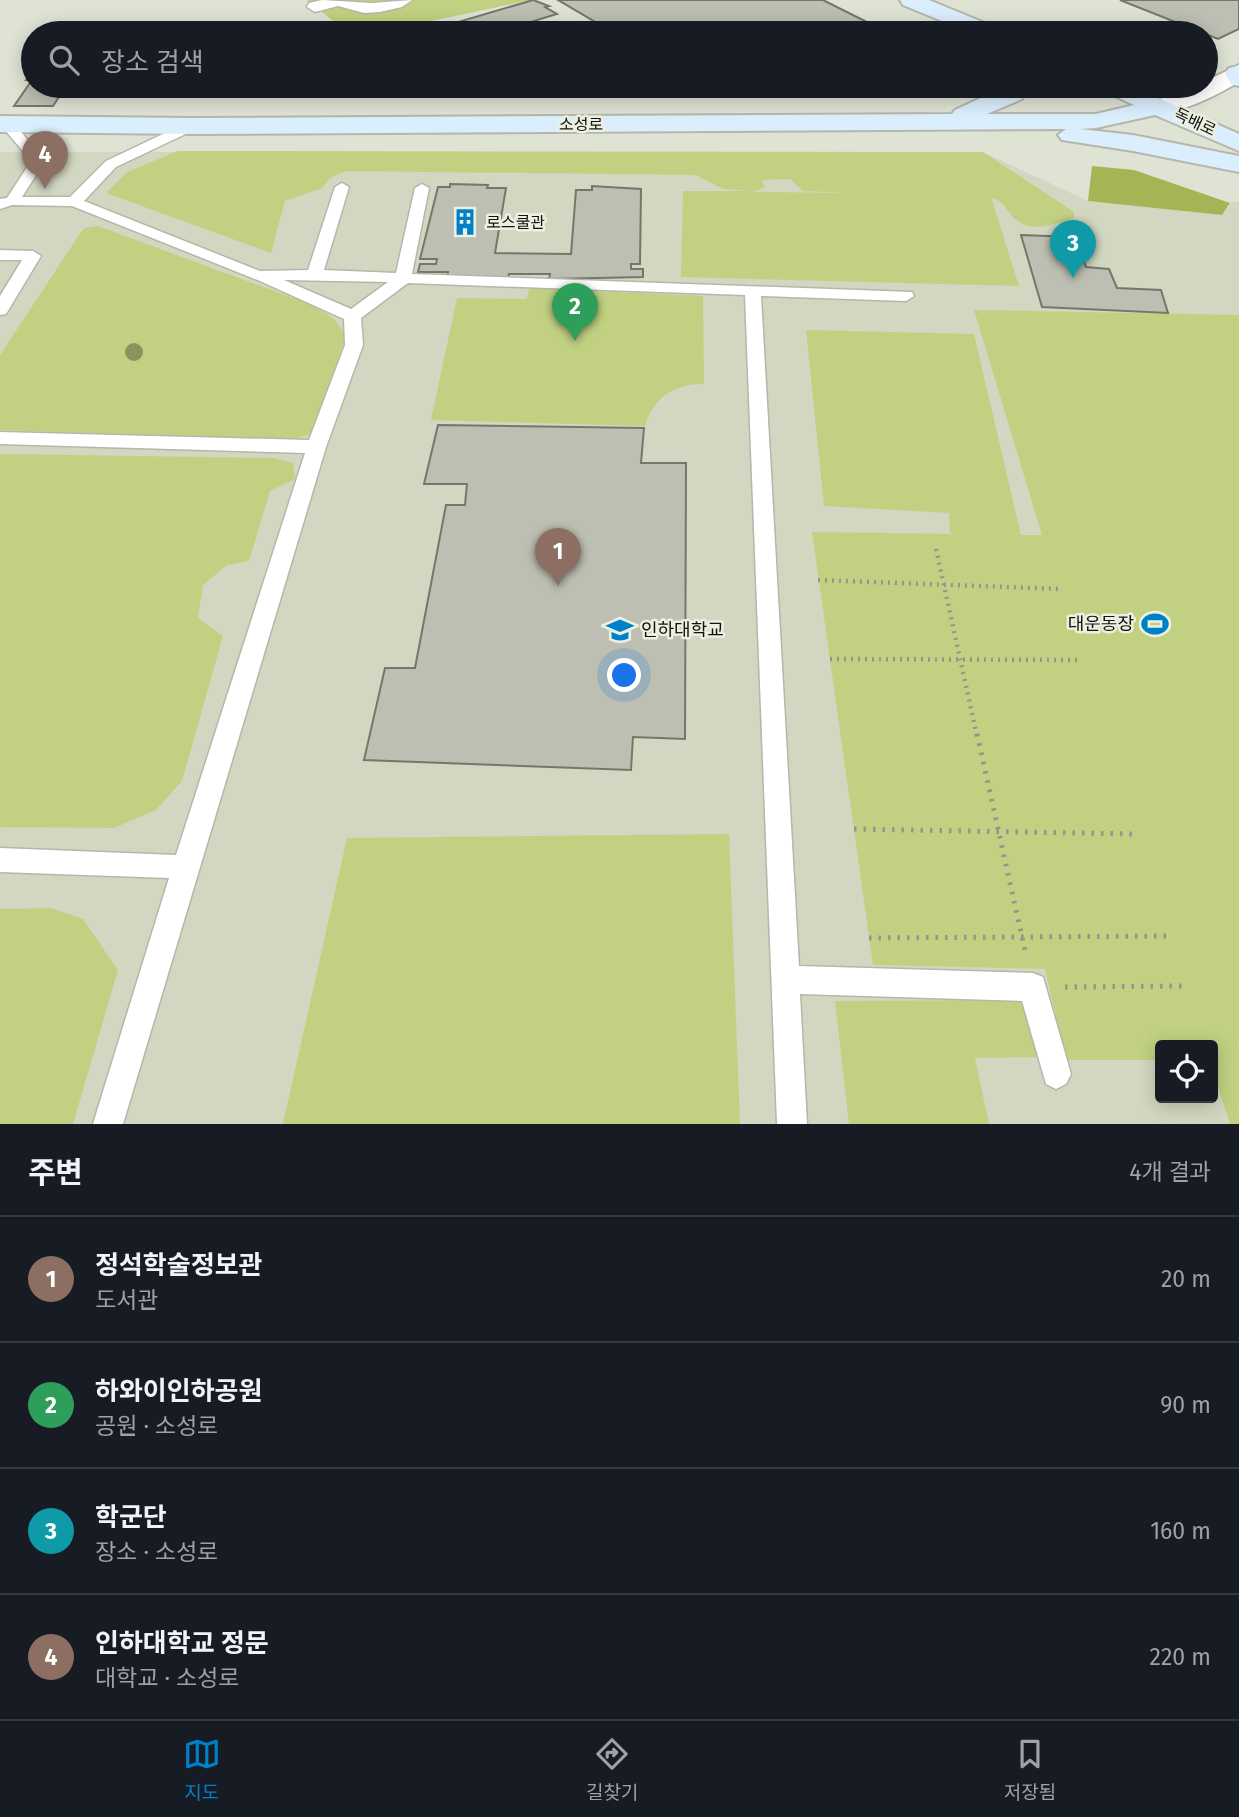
<!DOCTYPE html>
<html lang="ko">
<head>
<meta charset="utf-8">
<style>
	body { margin:0; font-family:"Fira Sans","Noto Sans KR",sans-serif; background:#20242c; color:#f1f3f6 }
	.controls { position:absolute; right:21px; bottom:21px; display:grid; overflow:hidden; border-radius:7px; box-shadow:0 4px 18px #0003 }
	.controls button { width:63px; height:63px; display:grid; place-items:center; padding:0; border:0; border-bottom:2px solid #363941; background:#171b24; color:#f1f3f6; font:35px sans-serif }
	.you { position:absolute; left:625px; top:676px; width:24px; height:24px; margin:-18px; border:5px solid #fff; border-radius:50%; background:#1a73e8; box-shadow:0 0 0 10px #1a73e833 }
	.badge { display:grid; place-items:center; width:46px; height:46px; border-radius:50%; background:#0080c8; color:#fff; font-size:23px; font-weight:700 }
	.pin { position:absolute; translate:-50% -58px; filter:drop-shadow(0 2px 4px #0008) }
	.pin::after { content:''; position:absolute; top:37px; width:24px; height:21px; background:inherit; clip-path:polygon(0 0,100% 0,50% 100%) }
	.list { margin:0; padding:0; list-style:none }
	h2 { display:flex; justify-content:space-between; align-items:center; height:91px; margin:0; padding:0 28px; font-size:30px }
	h2 small { font-size:23px; font-weight:400; color:#9ea1a6 }
	.list li { display:grid; grid-template-columns:46px 1fr auto; gap:21px; align-items:center; box-sizing:border-box; height:126px; padding:0 28px; border-top:2px solid #363941 }
	.list b { display:block; font-size:26px; white-space:nowrap }
	.list p { margin:0; font-size:23px; white-space:nowrap; color:#9ea1a6 }
	.list em { font-size:23px; font-style:normal; color:#9ea1a6 }
	.icon { flex:none; width:38px; height:38px; fill:none; stroke:currentColor; stroke-width:2; stroke-linecap:round; stroke-linejoin:round }
	.map { position:relative; flex:none; width:1239px; height:1124px; overflow:hidden }
	.search { position:absolute; background:#171b24; box-shadow:0 4px 18px #0003; left:21px; right:21px; top:21px; height:77px; display:flex; align-items:center; gap:18px; box-sizing:border-box; padding:0 24px; border-radius:38px; color:#9ea1a6; font-size:26px }
	.sheet { height:595px; background:#171b24 }
	nav { display:flex; justify-content:space-around; align-items:center; box-sizing:border-box; height:98px; border-top:2px solid #363941; background:#171b24; font-size:19px; color:#9ea1a6 }
	nav a { display:grid; justify-items:center; gap:4px }
	nav .on { color:#0080c8 }
	.map>svg:first-child { display:block }
</style>
</head>
<body>
<div class="map">
<svg width="1239" height="1124" viewBox="0 0 1239 1124">
	<rect width="100%" height="100%" fill="#dfe3d4"/>
	<path fill="#d2d7c1" fill-rule="evenodd" d="M0 152H983L1088 201 1222 215 1232 202H1239V1124H0ZM1160 1045H1213V1098H1160Z"/>
	<path fill="#c1d181" fill-rule="evenodd" d="M307 0H531L427 22 342 28Z
		M178 151 983 152 1074 212V218C1055 224 1032 234 1015 219 1005 209 1006 203 991 197L1019 286 681 277 683 191H751L723 189 695 175 346 171 330 178 322 188 285 201 271 253 106 193 127 172ZM790 179 803 191 852 193 754 192 765 187 762 180Z
		M98 226 312 305 333 318 345 334 343 344 314 433 291 440 0 430V355L81 232 85 228Z
		M529 288 703 296 704 384C675 383 653 398 645 426L431 420 457 298 527 299Z
		M974 310 1239 315V1124H1230L1213 1073V1045H1160V1060H1066L1045 969 873 965 812 532 959 534 950 533 949 513 824 506 806 330 974 334 1021 535H1042Z
		M0 454 273 458 293 463 295 479 270 491 249 561 227 565 203 585 198 618 223 636 182 781 156 810 114 828 0 827Z
		M729 834 740 1124H283L347 838Z
		M51 908 83 919 118 970 73 1124H0V909Z
		M1023 1000 1038 1057 975 1058 989 1124H849L835 1001Z"/>
	<path fill="#a4b555" d="M1092 166 1134 170 1230 203 1222 215 1088 201Z"/>
	<path fill="#bcbfb1" stroke="#74786a" stroke-width="2" d="M533 0 549 6 545 7 557 14 517 26 514 30 519 33H421Z
		M558 0H823L881 29 868 33H614Z
		M1120 0H1239V29L1218 39Z
		M33 70V86H66L53 106H14L32 80H26Z
		M450 184 488 185 487 188H506L495 253 571 254 576 190H592V186L641 189 640 264H631V269H643V277L549 279 550 274H509L508 277H447L448 272H418L420 264H436L437 259H420L438 187H450Z
		M1021 235 1075 237 1086 267 1109 269 1117 288 1161 290 1168 313 1042 307Z
		M438 425 644 428 641 463H686L685 739 633 737 631 770 364 760 385 668H415L446 505H465L467 484H424Z"/>
	<g fill="none" stroke-linecap="round" stroke-linejoin="round">
		<defs>
			<path id="service" d="M7 120 12 121 45 161 22 197H70L106 161 186 123H196V129L116 167 84 201 260 271 308 270 335 187 342 183 349 187 324 270 396 273 415 188 422 184 429 188 412 274 912 292 914 296 906 301 761 296 799 966 1033 973 1043 977 1071 1074 1066 1084 1056 1089 1046 1084 1022 1001 800 994 807 1124H777L745 295 408 283 361 318 363 345 326 447 123 1124H93L169 878 0 872V848L176 855 305 453 0 444V432L309 440 345 345 344 319 260 281 72 206 12 205 0 209V199L7 198 31 161 0 124ZM284 280 388 282 351 309Z
				M0 250 33 251 41 256 6 314 0 315V296L22 260H0Z"/>
			<path id="pedestrian" d="M322 0 372 3 412 0 402 7 380 12 364 13 338 6 315 12 307 7 309 3Z"/>
			<path id="tertiary" d="M1239 65V82C1218 94 1177 117 1152 111L1149 106 1152 101 1206 86V81Z"/>
			<path id="secondary" d="M900 0H929L997 28 1000 33H971L903 5Z
				M1239 66V86L1231 84 1225 73 1229 68Z
				M1006 86H1030L1022 99 987 114H1096L1134 105 1104 91 1100 86H1131L1239 134V151L1155 115 1096 128 1080 129 1133 135 1239 156V172L1133 151 1062 140 1058 135 1066 129 191 134 0 132V116L191 118 952 114 955 110Z"/>
		</defs>
		<use href="#service" stroke="#b4b7a9" stroke-width="3"/>
		<use href="#pedestrian" stroke="#b4b7a9" stroke-width="3"/>
		<use href="#tertiary" stroke="#b4b7a9" stroke-width="4"/>
		<use href="#secondary" stroke="#b4b7a9" stroke-width="4"/>
		<path stroke="#93968b" stroke-width="4.5" stroke-dasharray="2 5" stroke-linecap="butt" d="M936 549 977 736
			M818 580 1060 589
			M830 659 1081 660"/>
		<path stroke="#93968b" stroke-width="5" stroke-dasharray="2.5 7" stroke-linecap="butt" d="M977 734 1026 955
			M854 829 1135 834
			M869 938 1166 936
			M1065 987 1183 986"/>
		<use href="#service" fill="#fff" fill-rule="evenodd"/>
		<use href="#pedestrian" fill="#fff" fill-rule="evenodd"/>
		<use href="#tertiary" fill="#fff" fill-rule="evenodd"/>
		<use href="#secondary" fill="#dbeefd" fill-rule="evenodd"/>
	</g>
	<circle fill="#8b9262" cx="134" cy="352" r="9"/>
	<defs>
		<symbol id="building-bare" viewBox="-9 -9 18 18"><path d="M-4-6H4V6H1V3H-1V6H-4ZM-2.5-4.3h1.7v1.8h-1.7ZM.8-4.3h1.7v1.8H.8ZM-2.5-1h1.7V.8h-1.7ZM.8-1h1.7V.8H.8Z" fill="#0080c8" stroke="#ecf0e1" stroke-width="2.5" paint-order="stroke"/></symbol>
		<symbol id="stadium-bare" viewBox="-9 -9 18 18"><path d="M0-5a6.5 5 0 1 0 0 10a6.5 5 0 1 0 0-10ZM-3.5-1.8h7v3.6h-7Z" fill="#0080c8" stroke="#ecf0e1" stroke-width="2.5" paint-order="stroke"/></symbol>
		<symbol id="university-bare" viewBox="-9 -9 18 18"><path d="M0-5L7-2L0 1L-7-2ZM-4 1L0 2.5L4 1V4Q0 6-4 4Z" fill="#0080c8" stroke="#ecf0e1" stroke-width="2.5" paint-order="stroke"/></symbol>
	</defs>
	<g fill-rule="evenodd">
		<use href="#building-bare" x="446" y="203" width="38" height="38"/>
		<use href="#stadium-bare" x="1136" y="605" width="38" height="38"/>
		<use href="#university-bare" x="601" y="611" width="38" height="38"/>
	</g>
	<g text-anchor="middle" dominant-baseline="central" stroke-width="5" stroke-linejoin="round" paint-order="stroke">
		<g font-size="16" fill="#12130e" stroke="#ecf0e1">
			<text transform="translate(1195 122) rotate(25)">독배로</text>
			<text x="581" y="124">소성로</text>
		</g>
		<g font-size="16" fill="#12130e" stroke="#ecf0e1" text-anchor="start">
			<text x="486" y="222">로스쿨관</text>
		</g>
		<g font-size="18" fill="#12130e" stroke="#ecf0e1" text-anchor="end">
			<text x="1134" y="624">대운동장</text>
			<text x="641" y="630" text-anchor="start">인하대학교</text>
		</g>
	</g>
</svg>
<div class="controls">
<button><svg class="icon" aria-label="locate" viewBox="0 0 24 24"><circle cx="12" cy="12" r="6"/><path d="M12 2v4M12 18v4M2 12h4M18 12h4"/></svg></button>
</div>
<div class="you"></div>
<div class="pin badge" style="left:558px;top:586px;background:#8d6e63">1</div>
<div class="pin badge" style="left:575px;top:341px;background:#2e9e5b">2</div>
<div class="pin badge" style="left:1073px;top:278px;background:#0f9aa8">3</div>
<div class="pin badge" style="left:45px;top:189px;background:#8d6e63">4</div>
<div class="search"><svg class="icon" aria-label="search" viewBox="0 0 24 24"><circle cx="10" cy="10" r="6"/><path d="M15 15l6 6"/></svg>장소 검색</div>
</div>
<section class="sheet">
<h2>주변<small>4개 결과</small></h2>
<ul class="list">
<li><span class="badge" style="background:#8d6e63">1</span><div><b>정석학술정보관</b><p>도서관</p></div><em>20 m</em></li>
<li><span class="badge" style="background:#2e9e5b">2</span><div><b>하와이인하공원</b><p>공원 · 소성로</p></div><em>90 m</em></li>
<li><span class="badge" style="background:#0f9aa8">3</span><div><b>학군단</b><p>장소 · 소성로</p></div><em>160 m</em></li>
<li><span class="badge" style="background:#8d6e63">4</span><div><b>인하대학교 정문</b><p>대학교 · 소성로</p></div><em>220 m</em></li>
</ul>
</section>
<nav>
<a class="on"><svg class="icon" aria-label="map" viewBox="0 0 24 24"><path d="M3 6l6-2 6 2 6-2v14l-6 2-6-2-6 2zM9 4v14M15 6v14"/></svg>지도</a>
<a><svg class="icon" aria-label="directions" viewBox="0 0 24 24"><path d="M12 3l9 9-9 9-9-9zM9 14v-3h6M13 9l2 2-2 2"/></svg>길찾기</a>
<a><svg class="icon" aria-label="saved" viewBox="0 0 24 24"><path d="M7 4h10v16l-5-4-5 4z"/></svg>저장됨</a>
</nav>
</body>
</html>
